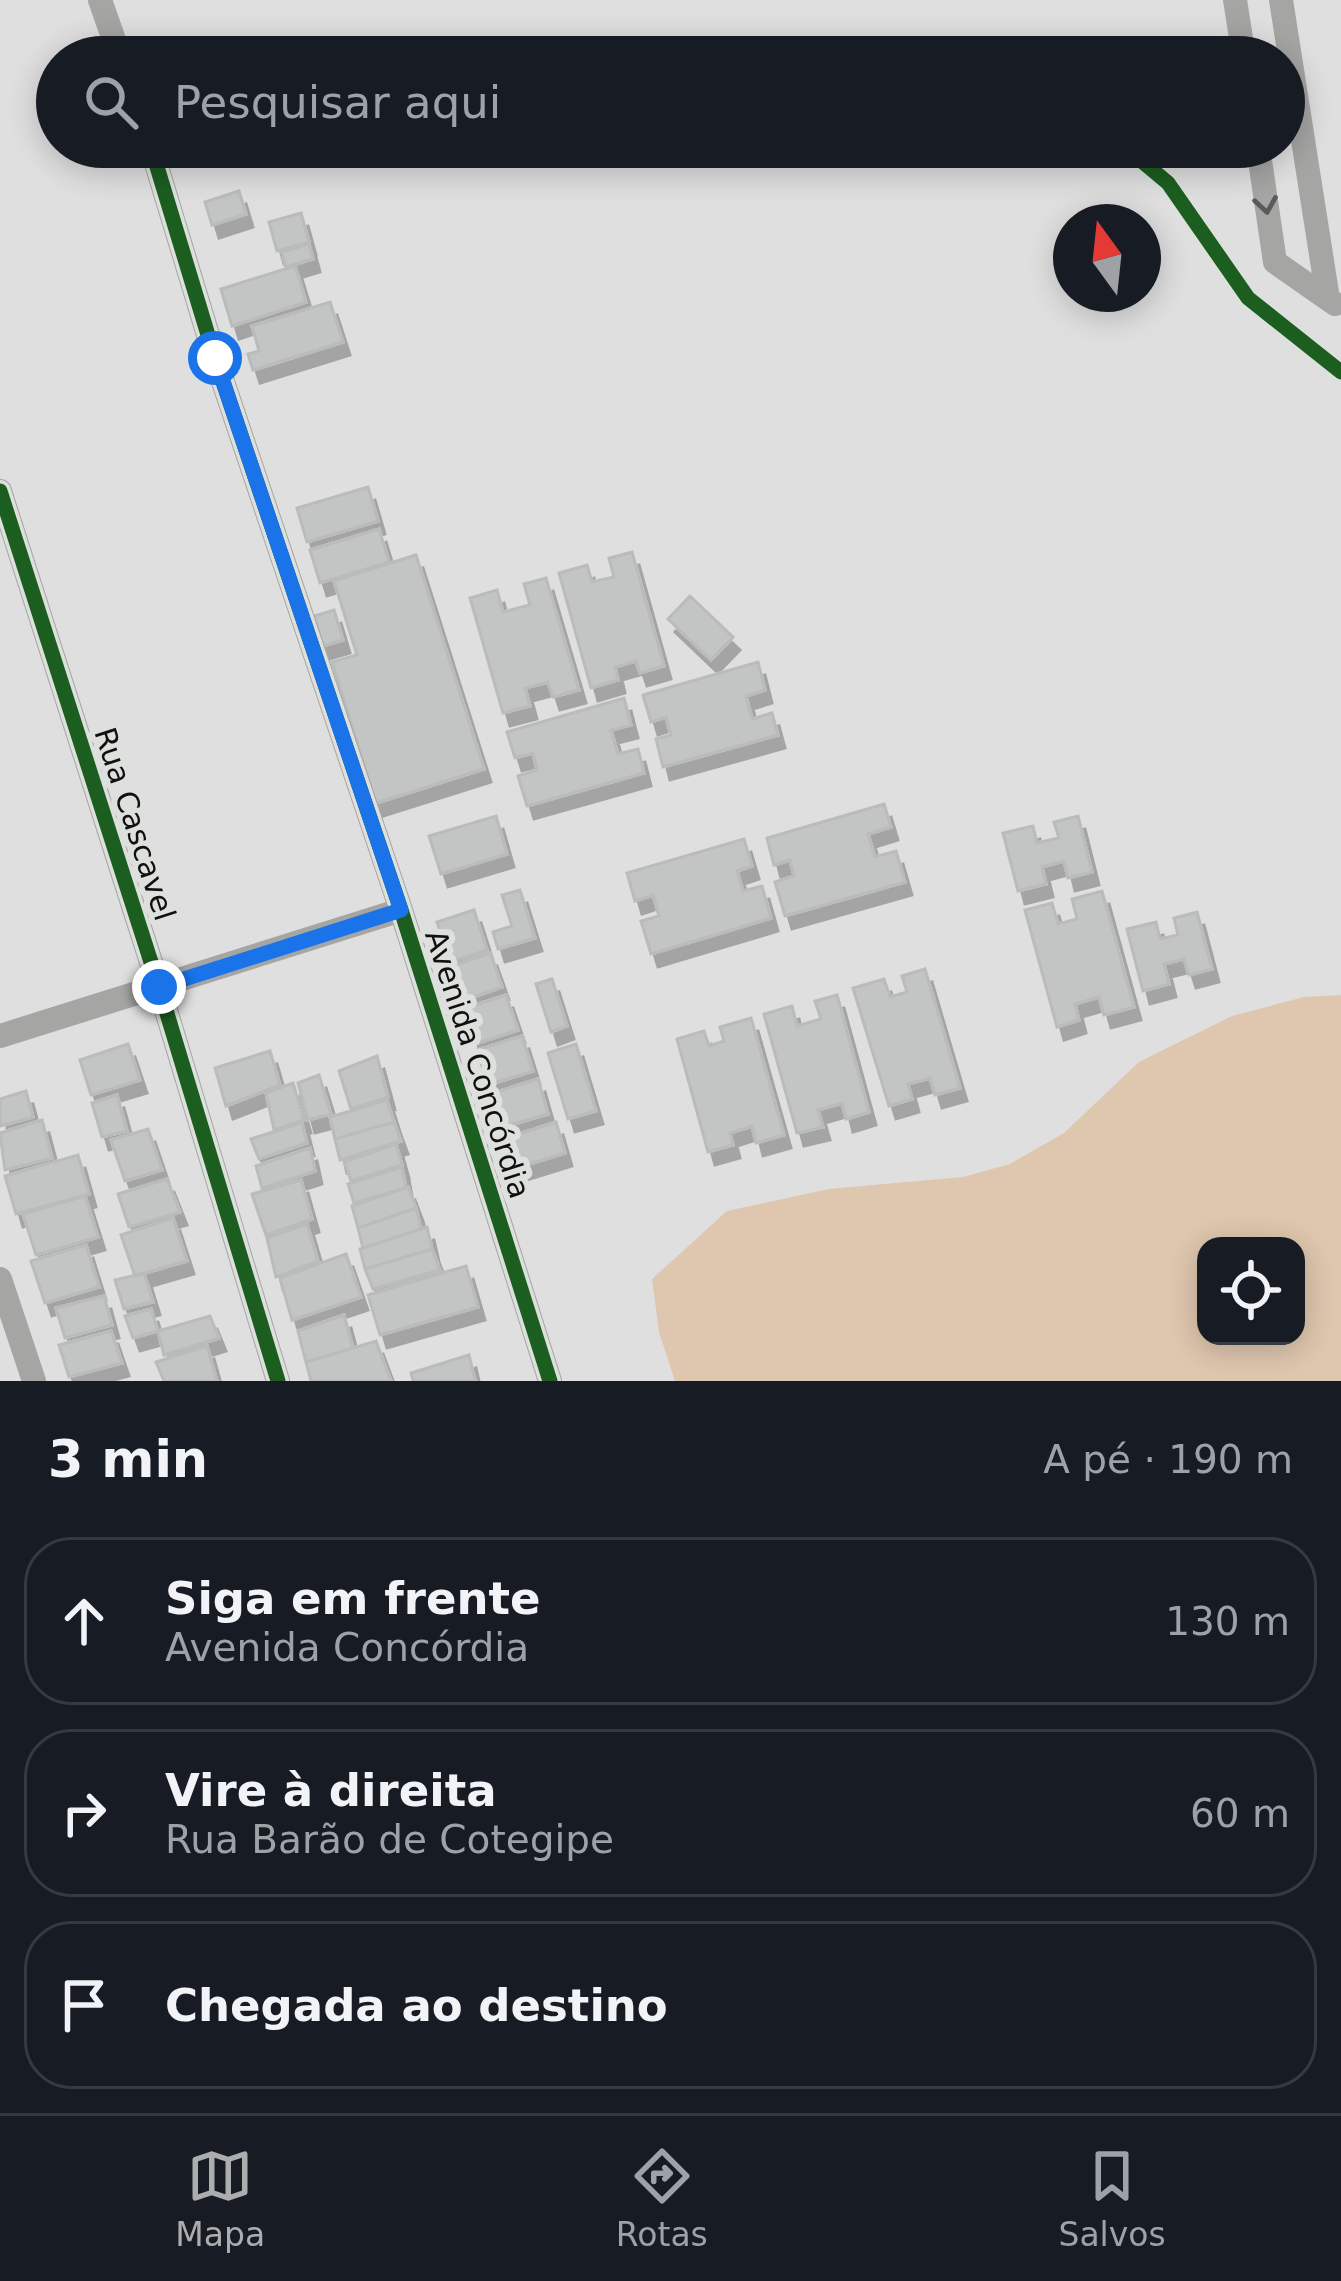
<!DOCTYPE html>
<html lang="pt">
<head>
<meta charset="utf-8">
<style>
	body { margin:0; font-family:"DejaVu Sans",sans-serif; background:#242831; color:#f1f3f6 }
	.controls { position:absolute; right:36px; bottom:36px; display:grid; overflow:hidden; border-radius:24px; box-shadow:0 6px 30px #0003 }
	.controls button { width:108px; height:108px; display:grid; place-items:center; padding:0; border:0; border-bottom:3px solid #363941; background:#171b24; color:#f1f3f6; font:60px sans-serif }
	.compass { position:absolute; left:1053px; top:204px; width:108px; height:108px; border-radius:50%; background:#171b24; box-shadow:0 6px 30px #0003; rotate:345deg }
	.stop { position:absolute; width:36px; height:36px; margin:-27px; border:9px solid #1a73e8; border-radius:50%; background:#fff }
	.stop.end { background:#1a73e8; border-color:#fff; box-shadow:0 3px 12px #0008 }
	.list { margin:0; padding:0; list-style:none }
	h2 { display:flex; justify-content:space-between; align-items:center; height:156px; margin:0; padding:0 48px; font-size:51px }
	h2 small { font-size:39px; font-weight:400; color:#9ea1a6 }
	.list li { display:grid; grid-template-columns:78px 1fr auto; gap:36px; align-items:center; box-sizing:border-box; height:168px; margin:0 24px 24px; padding:0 24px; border:3px solid #363941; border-radius:48px }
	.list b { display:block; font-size:45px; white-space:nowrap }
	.list p { margin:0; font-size:39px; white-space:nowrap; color:#9ea1a6 }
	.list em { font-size:39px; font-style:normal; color:#9ea1a6 }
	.icon { flex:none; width:66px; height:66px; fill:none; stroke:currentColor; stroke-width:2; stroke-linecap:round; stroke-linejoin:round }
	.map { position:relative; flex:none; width:1341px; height:1381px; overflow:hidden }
	.search { position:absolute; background:#171b24; box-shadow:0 6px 30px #0003; left:36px; right:36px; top:36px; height:132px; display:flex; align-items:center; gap:30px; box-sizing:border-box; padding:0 42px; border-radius:66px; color:#9ea1a6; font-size:45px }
	.sheet { height:732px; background:#171b24 }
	nav { display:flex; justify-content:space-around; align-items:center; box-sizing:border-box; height:168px; border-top:3px solid #363941; background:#171b24; font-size:33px; color:#9ea1a6 }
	nav a { display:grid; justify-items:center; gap:6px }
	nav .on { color:#acadae }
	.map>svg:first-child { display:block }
</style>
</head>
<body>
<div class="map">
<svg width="1341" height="1381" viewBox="0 0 1341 1381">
	<defs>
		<filter id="shadow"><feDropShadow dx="7" dy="13" stdDeviation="0" flood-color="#0004"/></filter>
	</defs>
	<rect width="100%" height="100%" fill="#dedfde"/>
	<path fill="#dfc6ae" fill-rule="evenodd" d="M1341 995V1381H675L659 1332 652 1279 727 1211 829 1189 963 1177 1010 1164 1064 1133 1139 1062 1232 1016 1304 997ZM1206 1246H1296V1336H1206Z"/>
	<path fill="#c3c5c4" stroke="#babbbb" stroke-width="3" filter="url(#shadow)" d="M239 191 246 214 212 225 205 202Z
		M301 213 309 242 277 251 269 222Z
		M309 244 313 259 286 267 282 252Z
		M295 266 306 302 232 326 221 289Z
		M330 302 343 342 253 370 248 354 259 351 252 326Z
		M368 487 378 521 307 542 297 508Z
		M379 529 389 562 320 583 310 550Z
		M632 552 664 666 640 673 636 661 615 667 618 680 591 688 559 573 587 565 592 582 614 577 609 558Z
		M416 555 484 769 376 803 332 662 357 655 334 581Z
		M546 578 579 690 553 697 548 682 525 688 530 706 503 713 470 598 497 590 503 612 530 605 524 584Z
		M690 596 733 637 711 660 668 619Z
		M334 610 343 640 323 646 314 616Z
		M758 662 765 690 746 696 752 719 772 713 778 735 663 767 656 739 671 735 666 717 651 722 643 695Z
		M624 698 631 725 611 730 618 754 638 749 644 773 527 806 518 776 537 770 533 753 515 758 507 732Z
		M884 804 891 827 868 834 875 857 896 851 905 882 785 916 775 882 794 876 790 860 774 865 767 838Z
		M496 816 507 854 441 874 429 836Z
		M1078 816 1092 872 1068 878 1064 861 1042 867 1046 884 1018 891 1003 833 1033 826 1037 843 1059 838 1054 822Z
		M744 839 752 866 737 871 743 891 762 886 771 918 651 954 641 921 659 916 653 895 635 901 627 873Z
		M520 890 535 938 498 949 493 932 512 926 502 895Z
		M1102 891 1134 1007 1104 1015 1099 997 1075 1004 1079 1020 1057 1027 1025 910 1052 903 1058 924 1077 919 1072 899Z
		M474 910 487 950 450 962 437 922Z
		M1197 912 1212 969 1189 975 1184 959 1164 964 1169 984 1143 991 1127 929 1156 922 1160 939 1178 935 1174 918Z
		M490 953 502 987 462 1001 450 967Z
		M925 969 960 1088 935 1095 930 1078 908 1084 912 1099 889 1106 853 988 884 979 890 997 907 992 902 976Z
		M552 979 567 1026 551 1032 536 984Z
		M506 995 518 1030 475 1044 463 1009Z
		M837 995 869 1112 846 1119 842 1103 818 1110 823 1127 797 1133 764 1014 792 1006 797 1026 821 1019 815 1001Z
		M751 1018 784 1135 756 1143 752 1126 730 1133 733 1145 708 1152 677 1039 704 1031 709 1046 724 1041 720 1027Z
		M522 1036 533 1071 488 1085 477 1050Z
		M128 1044 140 1080 91 1095 80 1060Z
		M576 1044 596 1111 568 1119 548 1053Z
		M270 1051 280 1085 226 1106 215 1068Z
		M377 1056 388 1097 351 1109 339 1071Z
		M319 1075 331 1114 308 1120 298 1083Z
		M538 1079 548 1114 497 1129 487 1095Z
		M293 1083 304 1120 274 1130 266 1093Z
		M26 1091 33 1117 0 1126V1099Z
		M117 1095 127 1131 102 1137 92 1103Z
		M387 1100 394 1122 335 1139 330 1117Z
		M42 1120 52 1158 5 1170 0 1133Z
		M394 1122 401 1141 340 1160 335 1139Z
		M556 1122 565 1153 513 1169 504 1139Z
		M302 1123 307 1143 259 1159 251 1139Z
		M148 1129 162 1170 125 1181 111 1140Z
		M396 1144 402 1165 351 1181 345 1162Z
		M310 1148 315 1171 262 1188 256 1166Z
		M78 1155 89 1194 16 1214 5 1176Z
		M402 1167 406 1188 354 1203 348 1184Z
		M167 1179 180 1212 129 1227 118 1194Z
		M301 1180 312 1219 266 1235 252 1194Z
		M408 1187 416 1208 358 1228 352 1206Z
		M85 1196 98 1237 36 1255 23 1214Z
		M416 1208 421 1229 363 1248 358 1228Z
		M173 1218 187 1261 135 1276 121 1235Z
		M307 1224 318 1261 276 1277 267 1238Z
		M427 1227 432 1249 365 1269 360 1249Z
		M86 1245 99 1287 45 1303 31 1261Z
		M432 1249 440 1270 373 1289 365 1269Z
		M346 1254 361 1297 292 1320 280 1278Z
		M466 1266 478 1307 380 1335 368 1295Z
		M144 1273 153 1302 124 1309 115 1280Z
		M104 1296 112 1325 65 1338 56 1308Z
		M151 1309 158 1331 133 1338 125 1316Z
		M344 1315 353 1348 306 1362 298 1331Z
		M210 1316 219 1338 164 1355 158 1331Z
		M111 1331 122 1363 69 1377 59 1345Z
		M376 1341 391 1381H311L306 1362Z
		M207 1346 217 1381H164L156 1362Z
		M469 1355 475 1381H413L411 1373Z"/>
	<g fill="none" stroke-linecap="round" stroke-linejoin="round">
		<path stroke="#a5a5a4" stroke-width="24" d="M100 0 120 57
			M1235 0 1244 57
			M1281 0 1328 299
			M151 147 215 358 401 910 550 1381
			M1258 147 1275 262 1335 304
			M0 491 159 987 278 1381
			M0 1036 401 910
			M0 1279 34 1381"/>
		<defs>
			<path id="cycleway" d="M151 147 215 358 401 910 550 1381
				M1125 147 1168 183 1248 298 1341 372
				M0 491 159 987 278 1381"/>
		</defs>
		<use href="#cycleway" stroke="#dee0dd" stroke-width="22"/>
		<use href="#cycleway" stroke="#1b5e20" stroke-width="15"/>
	</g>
	<defs><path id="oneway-chevron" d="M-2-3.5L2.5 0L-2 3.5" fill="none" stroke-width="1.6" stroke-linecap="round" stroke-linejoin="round" transform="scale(3)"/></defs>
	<use stroke="#5a5a5a" href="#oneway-chevron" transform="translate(1266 205) rotate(81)"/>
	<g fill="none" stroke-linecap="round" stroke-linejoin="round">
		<path stroke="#1a73e8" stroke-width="15" d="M159 987 401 910 215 358"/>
	</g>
	<g text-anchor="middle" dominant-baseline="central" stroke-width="12" stroke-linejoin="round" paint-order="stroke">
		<g font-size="30" fill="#0f100f" stroke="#dee0dd">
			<text transform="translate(135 824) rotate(72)">Rua Cascavel</text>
			<text transform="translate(478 1064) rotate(72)">Avenida Concórdia</text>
		</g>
	</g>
</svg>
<div class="controls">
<button><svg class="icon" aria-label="locate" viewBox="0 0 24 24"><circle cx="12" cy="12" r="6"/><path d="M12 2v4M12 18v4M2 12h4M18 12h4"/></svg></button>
</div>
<svg class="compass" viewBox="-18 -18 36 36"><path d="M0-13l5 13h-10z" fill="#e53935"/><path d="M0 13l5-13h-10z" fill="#9ea1a6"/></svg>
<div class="stop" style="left:215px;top:358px"></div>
<div class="stop end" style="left:159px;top:987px"></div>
<div class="search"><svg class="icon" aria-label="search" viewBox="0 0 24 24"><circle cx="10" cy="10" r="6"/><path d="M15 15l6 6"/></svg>Pesquisar aqui</div>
</div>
<section class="sheet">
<h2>3 min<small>A pé · 190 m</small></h2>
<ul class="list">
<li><svg class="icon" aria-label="ahead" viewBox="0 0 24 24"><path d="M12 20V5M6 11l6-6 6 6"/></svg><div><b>Siga em frente</b><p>Avenida Concórdia</p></div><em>130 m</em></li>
<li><svg class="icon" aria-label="right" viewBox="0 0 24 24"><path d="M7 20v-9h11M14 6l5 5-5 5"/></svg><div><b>Vire à direita</b><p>Rua Barão de Cotegipe</p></div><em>60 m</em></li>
<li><svg class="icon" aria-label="arrive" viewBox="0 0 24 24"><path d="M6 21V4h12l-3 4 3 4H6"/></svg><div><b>Chegada ao destino</b></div></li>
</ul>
</section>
<nav>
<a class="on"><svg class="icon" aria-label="map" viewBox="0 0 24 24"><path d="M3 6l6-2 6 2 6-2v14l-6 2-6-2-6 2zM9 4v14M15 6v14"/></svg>Mapa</a>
<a><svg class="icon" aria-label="directions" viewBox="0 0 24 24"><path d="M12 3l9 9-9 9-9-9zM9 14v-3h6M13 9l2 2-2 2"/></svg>Rotas</a>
<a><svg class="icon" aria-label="saved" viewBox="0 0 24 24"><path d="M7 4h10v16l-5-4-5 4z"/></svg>Salvos</a>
</nav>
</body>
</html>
